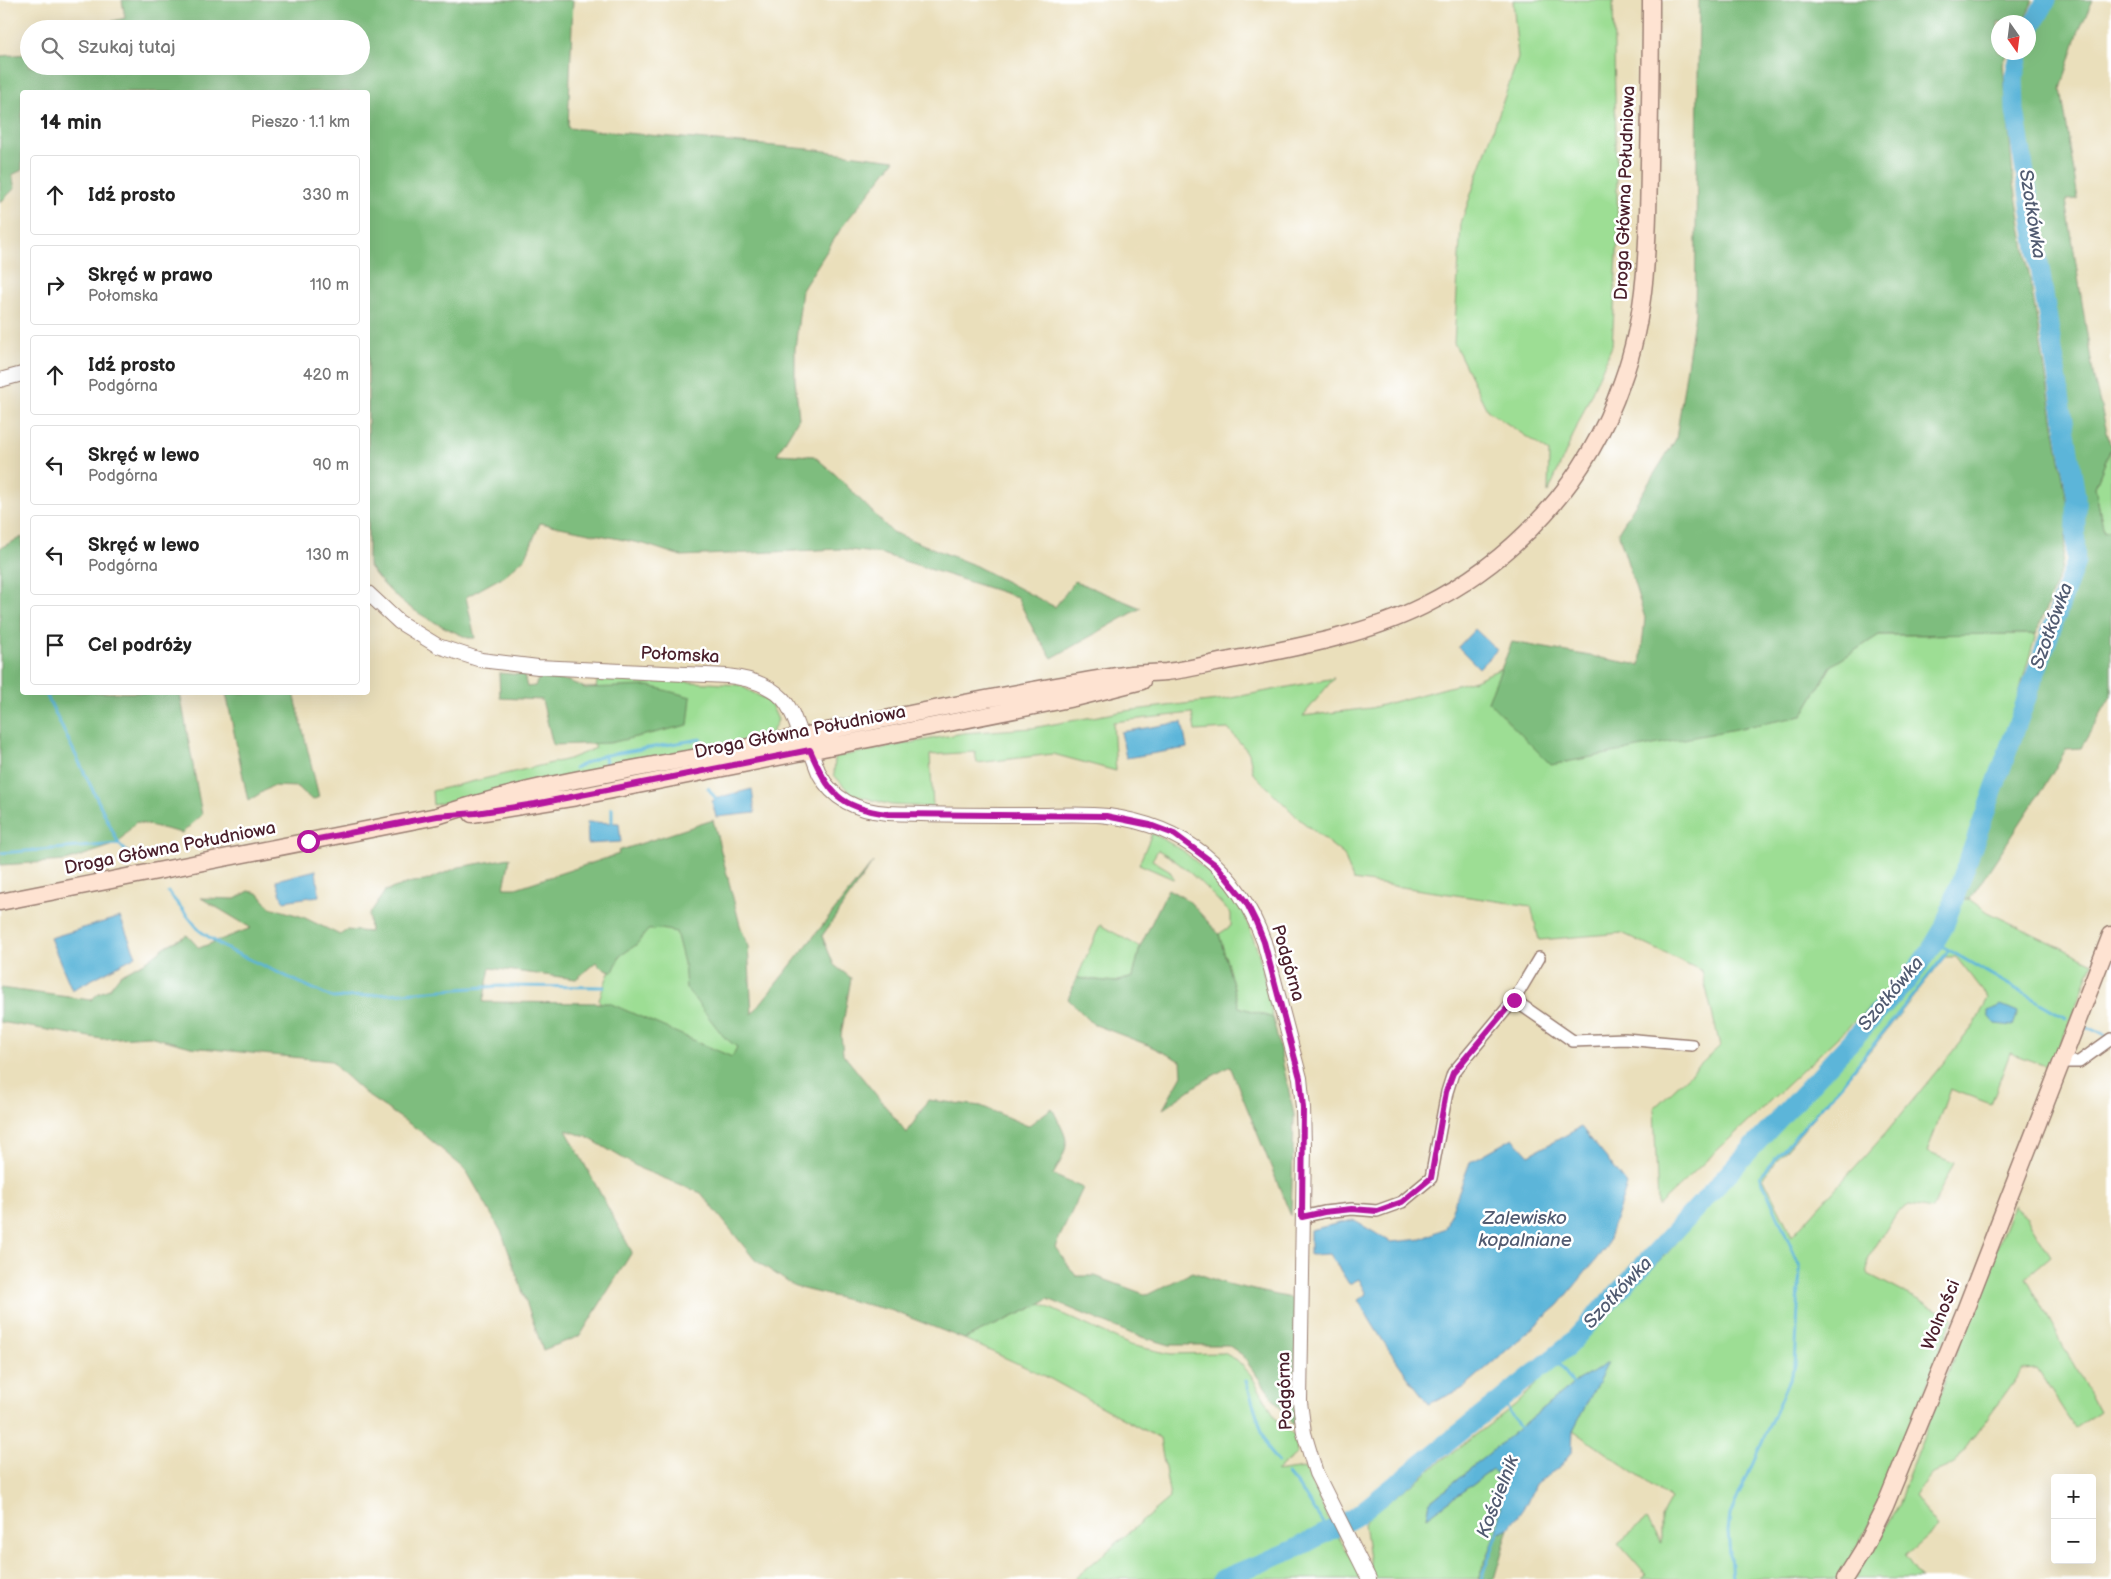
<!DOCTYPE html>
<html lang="pl">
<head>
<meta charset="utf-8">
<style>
	body { margin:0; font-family:"Balsamiq Sans",sans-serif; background:#f2f2f2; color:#222 }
	.controls { position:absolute; right:15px; bottom:15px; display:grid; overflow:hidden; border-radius:5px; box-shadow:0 5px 20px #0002 }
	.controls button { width:45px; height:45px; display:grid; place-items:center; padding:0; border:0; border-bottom:1px solid #e0e0e0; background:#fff; color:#222; font:25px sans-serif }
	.compass { position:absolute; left:1991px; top:15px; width:45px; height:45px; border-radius:50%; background:#fff; box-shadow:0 5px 20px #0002; rotate:166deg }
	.stop { position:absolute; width:15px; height:15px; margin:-11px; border:4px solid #b5179e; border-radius:50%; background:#fff }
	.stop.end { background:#b5179e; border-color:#fff; box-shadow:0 1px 5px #0008 }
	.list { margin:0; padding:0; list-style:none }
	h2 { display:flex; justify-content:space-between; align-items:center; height:65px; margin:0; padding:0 20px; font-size:21px }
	h2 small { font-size:16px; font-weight:400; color:#767676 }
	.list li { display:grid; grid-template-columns:32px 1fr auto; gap:15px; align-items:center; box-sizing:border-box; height:80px; margin:0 10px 10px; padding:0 10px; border:1px solid #e0e0e0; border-radius:5px }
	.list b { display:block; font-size:19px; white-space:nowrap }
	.list p { margin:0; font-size:16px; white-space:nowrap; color:#767676 }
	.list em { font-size:16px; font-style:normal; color:#767676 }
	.icon { flex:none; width:28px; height:28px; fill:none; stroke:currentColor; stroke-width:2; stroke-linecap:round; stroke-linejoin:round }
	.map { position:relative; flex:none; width:2111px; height:1579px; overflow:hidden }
	.search { position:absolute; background:#fff; box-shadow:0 5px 20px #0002; left:20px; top:20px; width:350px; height:55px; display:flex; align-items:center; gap:12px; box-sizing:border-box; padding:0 18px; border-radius:28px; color:#767676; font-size:19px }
	.panel { position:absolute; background:#fff; box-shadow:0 5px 20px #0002; left:20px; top:90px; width:350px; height:605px; border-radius:5px }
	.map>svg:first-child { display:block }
</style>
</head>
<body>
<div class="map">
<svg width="2111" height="1579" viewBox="0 0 2111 1579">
	<rect width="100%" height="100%" fill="#fff"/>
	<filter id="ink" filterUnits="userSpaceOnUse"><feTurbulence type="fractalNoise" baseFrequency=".02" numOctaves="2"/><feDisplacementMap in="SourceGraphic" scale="10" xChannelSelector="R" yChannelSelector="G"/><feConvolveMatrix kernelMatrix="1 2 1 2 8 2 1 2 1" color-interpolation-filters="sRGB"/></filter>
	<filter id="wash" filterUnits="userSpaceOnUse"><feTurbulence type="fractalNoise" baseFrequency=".0096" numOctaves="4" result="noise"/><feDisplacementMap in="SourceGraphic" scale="20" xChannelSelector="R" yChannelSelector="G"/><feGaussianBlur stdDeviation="1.12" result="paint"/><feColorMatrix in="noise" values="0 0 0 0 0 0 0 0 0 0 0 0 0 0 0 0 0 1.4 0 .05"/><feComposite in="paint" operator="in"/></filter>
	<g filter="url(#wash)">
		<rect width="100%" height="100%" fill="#eadfbb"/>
		<path fill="#9dde94" stroke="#747e60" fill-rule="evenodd" d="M1513 0H1613L1618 237 1612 346 1548 493 1549 452 1487 410 1454 343 1461 223 1518 58Z
			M2111 448V530L2104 533 2095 487Z
			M2036 634 2010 724 1950 897 1931 938 1905 974 1658 1206 1654 1108 1720 1046 1702 971 1622 933 1539 940 1531 906 1353 880 1344 855 1299 819 1253 773 1249 753 1228 729 1195 731 1192 713 1113 722 1116 771 1053 754 977 763 975 752 930 755 933 807 891 805 851 794 834 775 835 757 963 733 1032 728 1125 711 1226 699 1334 678 1303 716 1371 708 1475 680 1502 668 1488 702 1802 716 1831 666 1879 635Z
			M598 676 739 685 770 702 778 720 771 734 756 740 570 776 433 805 432 791 569 759 596 748 588 737Z
			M1152 833 1182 850 1218 880 1242 908 1259 954 1273 1018 1239 1007 1219 934 1231 926V914C1209 891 1186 865 1158 850L1152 860 1169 870 1174 878 1173 879 1139 864Z
			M1959 899H1970L1988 912 2093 963 2051 1068 2010 1053 1991 1104 1950 1089 1927 1152 1954 1163 1932 1209 1909 1205 1896 1214 1867 1260 1868 1274 1953 1318 1885 1493 1849 1562 1837 1579H1642L1646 1575 1618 1543 1647 1520 1661 1543V1517L1671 1499 1573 1430 1607 1364 1573 1384 1430 1502 1427 1517 1492 1470 1504 1478 1498 1530 1478 1579H1376L1370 1566 1364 1524 1370 1516 1515 1405 1664 1257 1780 1124 1932 955ZM1945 957H1956L1988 998 1975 1024 1886 1133 1792 1236 1763 1177 1864 1059Z
			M658 923 680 926 751 1049V1073L604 1017 599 999 613 962 639 933Z
			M1100 925 1140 947 1133 977 1115 982 1077 978Z
			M2013 1206 2027 1218 2051 1256 2026 1277 2099 1411 2075 1428 2037 1369 2022 1370 1954 1464 1933 1473 1914 1496 1938 1528 1905 1557 1921 1579H1855L1898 1507 1905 1484Z
			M1041 1304 1130 1345 1171 1354 1224 1353 1237 1360 1251 1375 1278 1422 1295 1436 1297 1453 1276 1472 1304 1468 1332 1526 1363 1579H1074L1170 1498 1160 1439 1047 1377 964 1339Z"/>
		<path fill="#7ebd7e" stroke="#646e54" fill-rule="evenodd" d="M122 0H573L568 128 809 149 895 160 842 227 802 290 795 349V380L799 418 777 454 814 456 836 475 892 532 974 565 1055 607 1075 581 1141 608 1052 658 1034 631 1017 597 882 554 841 549 681 556 644 544 540 523 526 557 504 576 466 597 475 638H468C425 619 396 604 368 565V92H22V170L12 175 15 188 0 203V56L29 54V66H361V29H82L125 18Z
			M1699 0H2034L2023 22H1998V52L2008 53 2003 64 2013 177 2069 514 2061 571 2036 634 1879 635 1831 666 1802 716 1551 765 1488 701 1512 642 1640 665 1645 618 1618 532 1676 439 1695 313Z
			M2051 0H2093L2078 33 2061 89 2078 199 2066 200 2094 379 2111 448 2095 487 2104 532 2111 530V696L2081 748 2066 749 2051 776 1970 899H1959L2082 566 2080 496 2058 359 2017 86 2025 53 2028 52 2029 44Z
			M22 537V692L180 693 202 815 182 833 136 822 117 844 66 861 0 865V548Z
			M499 673 524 675 527 687 535 686 539 677 569 681 585 688 649 686 691 697 688 725 610 743 553 745 542 700 500 698Z
			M226 693H294L319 797 312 800 298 787 272 786 248 801Z
			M713 820 740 925 748 946 752 1014 873 862 822 936 834 965 851 978 841 1035 843 1054 907 1133 928 1100 981 1106 1028 1126 1052 1108C1068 1142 1073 1140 1053 1175L1083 1188 1055 1247 1076 1276H1095L1147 1295 1193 1272 1227 1284 1295 1299 1297 1423 1292 1424 1241 1354 1228 1345H1170L1132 1334 1048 1299 1041 1304 964 1339 893 1311 795 1287 755 1260 701 1193 641 1169 587 1137 566 1130 632 1252 580 1336 543 1350 502 1233 466 1170 420 1131 368 1096 339 1070 332 1061 191 1047 149 1036 102 1039 0 1022V988L91 1000 99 993 109 989 120 975 148 960 166 946 187 935 199 948 251 928 201 898 235 899 249 891 258 893 270 907 303 917 340 935 347 930 370 932 369 915 385 891 412 882 425 881 459 867 510 858 504 888H516L619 854 618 851ZM661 929 676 932 684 963 686 988 724 1037 737 1047 732 1057 609 1003 483 1002 490 968 576 979 596 962 599 966 613 972 620 956 636 945 648 930Z
			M1168 889 1189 901 1219 934 1239 1007 1273 1018 1294 1115 1291 1216 1230 1066 1197 1085 1163 1109 1182 1075 1181 1061 1148 1045 1093 1024 1068 999 1077 978 1115 982 1133 977 1140 947Z
			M1509 1528 1494 1579H1478L1497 1534Z"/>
		<path fill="#5bb5d9" stroke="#526a82" d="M1475 629 1497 650 1479 668 1458 647Z
			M1182 722 1187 748 1126 758 1121 732Z
			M752 789 755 813 716 817 712 801 720 797Z
			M587 822 619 823 621 842 588 844Z
			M316 870 319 896 283 901 276 880Z
			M120 917 136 956 72 990 50 938Z
			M2001 1005 2018 1012 2013 1026 1995 1024 1988 1016V1011Z
			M1581 1127 1612 1165 1627 1185 1606 1247 1559 1305 1462 1389 1429 1404C1401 1369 1380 1338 1358 1300L1367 1294 1359 1279 1349 1284 1330 1254 1310 1255V1230L1353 1220 1391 1242 1422 1239 1445 1228 1470 1162 1513 1138 1529 1155Z
			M1608 1363 1573 1430 1572 1451 1557 1470 1535 1484 1527 1503 1509 1528 1497 1534 1504 1478 1492 1470 1427 1517 1430 1502 1573 1384Z"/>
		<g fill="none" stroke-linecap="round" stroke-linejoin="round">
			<path stroke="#5bb5d9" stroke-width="3" d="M45 692 119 844 129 854
				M605 755 606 765
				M575 768 601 756 701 739
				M708 788 716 799
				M612 808V823
				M0 853 119 844
				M168 892 200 931 225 948 333 998 500 986 604 987
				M1935 942 2066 1018
				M2087 1027 2108 1037
				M1555 1357 1573 1384
				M1246 1381 1268 1450 1278 1462
				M1502 1399 1521 1430
				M1288 1474 1305 1495 1328 1531
				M1481 1579 1499 1531
				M1732 1579 1728 1531 1730 1515 1795 1366 1800 1267 1760 1176 1841 1085 1949 950"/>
			<path stroke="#5bb5d9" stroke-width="19" d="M2028 33 2047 0
				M1222 1579 1295 1549 1355 1517 1568 1346 1909 979 1931 949 1944 927 2076 562C2074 540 2077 518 2076 496L2015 110 2014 76 2020 52"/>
		</g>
	</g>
	<g filter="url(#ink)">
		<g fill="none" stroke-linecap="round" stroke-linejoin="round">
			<defs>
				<path id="minor" d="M1514 1000 1573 1041 1625 1039 1692 1045
					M2062 1062H2079L2111 1039
					M1302 1217 1324 1212 1352 1209 1377 1211 1402 1202 1431 1178 1447 1092 1453 1073 1514 1000 1539 958"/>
				<path id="tertiary" d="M0 380 22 374
					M368 593 399 622 438 646 481 660 538 667 727 676C747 678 768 683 783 699 792 709 795 721 800 734 802 740 807 744 810 750 814 758 816 767 820 775 834 801 859 811 888 813 936 815 984 815 1032 815 1057 815 1083 813 1108 816 1186 826 1237 869 1264 942L1300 1078 1303 1108 1304 1146 1300 1402 1304 1433 1316 1473 1369 1579"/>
				<path id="secondary" d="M472 814 577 797 1079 697 1142 681
					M0 902 437 816C531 784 631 770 729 751 846 728 963 701 1081 682 1098 679 1115 676 1132 674 1144 673 1155 673 1166 672 1192 669 1217 662 1242 658 1303 646 1367 634 1423 606 1516 560 1588 481 1622 382 1648 312 1648 236 1649 163 1650 108 1651 54 1651 0
					M1845 1579 1863 1550 1885 1506 1964 1313 2111 935"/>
			</defs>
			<use href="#minor" stroke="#9a7f73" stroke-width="14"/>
			<use href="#tertiary" stroke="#9a7f73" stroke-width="16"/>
			<use href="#secondary" stroke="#9a7f73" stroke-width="19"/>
			<use href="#minor" stroke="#fff" stroke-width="11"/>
			<use href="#tertiary" stroke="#fff" stroke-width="14"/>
			<use href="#secondary" stroke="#fee3d2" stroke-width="16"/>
		</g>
	</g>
	<g fill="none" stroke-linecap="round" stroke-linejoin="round" filter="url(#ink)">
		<path stroke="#b5179e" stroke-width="6" d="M308 841 437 816 476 813 535 804 810 750C829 793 839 808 888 814L1106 816 1150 825 1174 834 1217 866 1246 902 1256 922 1264 942 1300 1078 1303 1108 1302 1217 1324 1212 1352 1209 1377 1211 1402 1202 1431 1178 1446 1092 1453 1073 1514 1000"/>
	</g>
	<g text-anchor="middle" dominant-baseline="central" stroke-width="5" stroke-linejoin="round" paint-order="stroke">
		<g font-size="18" fill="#4a1f2b" stroke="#fff">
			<text transform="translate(1625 193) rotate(-88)">Droga Główna Południowa</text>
			<text transform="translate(680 655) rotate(3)">Połomska</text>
			<text transform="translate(800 732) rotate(-11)">Droga Główna Południowa</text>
			<text transform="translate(170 848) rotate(-11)">Droga Główna Południowa</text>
			<text transform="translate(1288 963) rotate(74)">Podgórna</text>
			<text transform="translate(1941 1315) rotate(-68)">Wolności</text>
			<text transform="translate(1285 1391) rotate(-92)">Podgórna</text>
		</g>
		<g font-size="19" font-style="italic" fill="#515b71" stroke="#fff">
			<text transform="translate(2032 214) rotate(81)">Szotkówka</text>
			<text transform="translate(2052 626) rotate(-70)">Szotkówka</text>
			<text transform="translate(1891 994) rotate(-50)">Szotkówka</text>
			<text x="1525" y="1218">Zalewisko<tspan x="1525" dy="22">kopalniane</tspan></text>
			<text transform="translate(1618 1293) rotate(-47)">Szotkówka</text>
			<text transform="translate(1498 1497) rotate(-69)">Kościelnik</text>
		</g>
	</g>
</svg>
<div class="controls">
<button>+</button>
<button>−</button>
</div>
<svg class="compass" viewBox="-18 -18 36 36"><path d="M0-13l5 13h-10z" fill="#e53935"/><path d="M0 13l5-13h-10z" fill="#767676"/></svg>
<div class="stop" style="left:308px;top:841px"></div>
<div class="stop end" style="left:1514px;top:1000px"></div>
<div class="search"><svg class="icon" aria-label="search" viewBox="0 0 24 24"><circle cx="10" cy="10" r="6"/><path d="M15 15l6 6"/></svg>Szukaj tutaj</div>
<section class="panel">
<h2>14 min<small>Pieszo · 1.1 km</small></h2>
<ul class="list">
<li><svg class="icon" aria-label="ahead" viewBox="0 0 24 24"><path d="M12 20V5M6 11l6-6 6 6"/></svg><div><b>Idź prosto</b></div><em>330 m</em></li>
<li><svg class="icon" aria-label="right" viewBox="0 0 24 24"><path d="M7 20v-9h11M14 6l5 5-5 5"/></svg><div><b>Skręć w prawo</b><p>Połomska</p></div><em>110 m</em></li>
<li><svg class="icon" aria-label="ahead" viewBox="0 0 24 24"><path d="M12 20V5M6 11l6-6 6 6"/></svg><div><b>Idź prosto</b><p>Podgórna</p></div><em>420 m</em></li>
<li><svg class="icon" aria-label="left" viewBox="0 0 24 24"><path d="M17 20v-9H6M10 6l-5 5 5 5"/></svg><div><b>Skręć w lewo</b><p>Podgórna</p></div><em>90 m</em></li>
<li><svg class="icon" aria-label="left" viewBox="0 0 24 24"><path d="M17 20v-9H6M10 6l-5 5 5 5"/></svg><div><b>Skręć w lewo</b><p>Podgórna</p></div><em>130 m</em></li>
<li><svg class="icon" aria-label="arrive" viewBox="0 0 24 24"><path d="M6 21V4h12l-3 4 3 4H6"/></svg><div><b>Cel podróży</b></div></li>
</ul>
</section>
</div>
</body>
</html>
